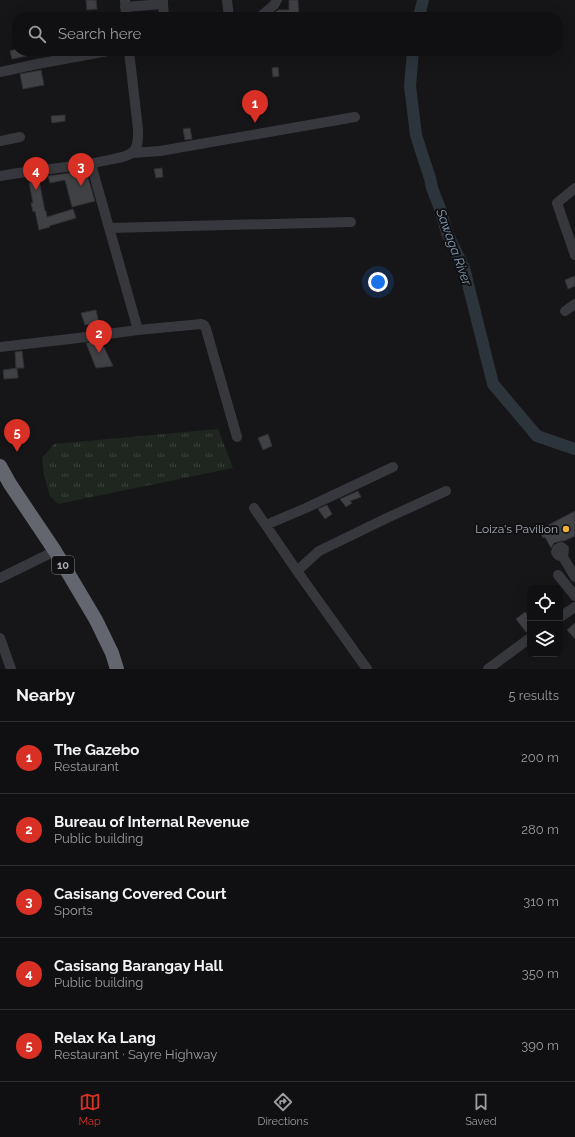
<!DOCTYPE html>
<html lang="en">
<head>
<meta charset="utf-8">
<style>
	body { margin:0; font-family:Raleway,sans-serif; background:#19191b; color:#f1f3f6 }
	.controls { position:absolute; right:12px; bottom:12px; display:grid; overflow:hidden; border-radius:8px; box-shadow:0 4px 16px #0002 }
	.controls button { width:36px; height:36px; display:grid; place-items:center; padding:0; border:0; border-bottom:1px solid #303032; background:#101012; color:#f1f3f6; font:20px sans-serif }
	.you { position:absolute; left:378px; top:282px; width:14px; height:14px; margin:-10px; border:3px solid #fff; border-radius:50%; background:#1a73e8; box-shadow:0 0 0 6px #1a73e833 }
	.badge { display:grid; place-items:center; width:26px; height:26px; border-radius:50%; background:#d93025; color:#fff; font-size:13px; font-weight:700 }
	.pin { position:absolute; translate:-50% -33px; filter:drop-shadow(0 1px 2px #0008) }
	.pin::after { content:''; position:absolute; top:21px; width:14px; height:12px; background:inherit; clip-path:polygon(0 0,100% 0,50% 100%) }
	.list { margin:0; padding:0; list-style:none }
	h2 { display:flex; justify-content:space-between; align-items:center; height:52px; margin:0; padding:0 16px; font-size:17px }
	h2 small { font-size:13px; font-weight:400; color:#9c9d9f }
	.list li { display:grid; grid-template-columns:26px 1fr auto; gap:12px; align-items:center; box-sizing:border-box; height:72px; padding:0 16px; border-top:1px solid #303032 }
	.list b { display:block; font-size:15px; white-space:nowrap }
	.list p { margin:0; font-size:13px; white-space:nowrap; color:#9c9d9f }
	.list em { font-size:13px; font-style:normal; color:#9c9d9f }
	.icon { flex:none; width:22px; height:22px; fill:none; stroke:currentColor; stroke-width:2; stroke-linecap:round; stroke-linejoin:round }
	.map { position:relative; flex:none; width:575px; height:669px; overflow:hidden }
	.search { position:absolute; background:#101012; box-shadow:0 4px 16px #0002; left:12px; right:12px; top:12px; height:44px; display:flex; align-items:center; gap:10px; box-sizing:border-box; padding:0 14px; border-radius:16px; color:#9c9d9f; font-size:15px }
	.sheet { height:412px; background:#101012 }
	nav { display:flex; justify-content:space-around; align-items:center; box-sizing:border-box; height:56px; border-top:1px solid #303032; background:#101012; font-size:11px; color:#9c9d9f }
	nav a { display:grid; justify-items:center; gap:2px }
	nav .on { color:#d93025 }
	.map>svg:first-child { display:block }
</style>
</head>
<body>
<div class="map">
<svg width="575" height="669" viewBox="0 0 575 669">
	<defs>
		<pattern id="grass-tufts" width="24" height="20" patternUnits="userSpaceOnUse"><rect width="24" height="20" fill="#1e261f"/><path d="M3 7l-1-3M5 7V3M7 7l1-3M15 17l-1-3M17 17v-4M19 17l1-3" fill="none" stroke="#3c433d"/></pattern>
	</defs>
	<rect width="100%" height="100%" fill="#161618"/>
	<path fill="url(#grass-tufts)" d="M218 429 233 468 58 504 50 496 44 475 42 458 54 444Z"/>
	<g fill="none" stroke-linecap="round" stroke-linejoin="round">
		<path stroke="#2c353c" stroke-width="12" d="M419 17 423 0
			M413 51 410 86 416 135 422 154 430 178 432 188 441 211 447 233 464 268 493 384 537 436 575 449"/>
	</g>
	<path fill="#404145" stroke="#303034" d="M86 0H96L97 9 87 10Z
		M289 0H298L299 17H270L278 10H289Z
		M17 49V51H26L27 56 12 59 10 51Z
		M278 67 279 76 273 77 272 68Z
		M41 70 44 85 23 89 20 74Z
		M65 115V121L52 123 51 116Z
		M190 128 192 139 185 140 183 129Z
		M162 168 163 177 156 178 154 169Z
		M86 171 95 201 72 207 65 180 50 183 48 176Z
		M39 180 45 211H46L47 217 73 209 76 218 49 226 50 227 39 230 35 211 33 212 31 203H33L29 182Z
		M575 276V286L568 289 565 280Z
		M96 310 99 323 85 325 81 313Z
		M101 341 113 366 96 368 86 343Z
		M22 351 24 368H16L15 352Z
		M17 368 18 378 4 379 3 370Z
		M268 434 272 446 263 450 258 438Z
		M358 491 361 497 350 501 352 503 346 507 340 499Z
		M327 505 332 514 325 519 318 509Z
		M575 511V536L564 541H561L554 543 551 548 545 537 543 538 539 530Z
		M525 612 530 618V629L526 632 516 619Z
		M575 623V639L567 630Z"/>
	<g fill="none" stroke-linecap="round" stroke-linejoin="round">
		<path stroke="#37383d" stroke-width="10" d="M125 0 126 17
			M227 0 229 17
			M163 4 164 17
			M125 7 163 4V0
			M260 17 274 5 277 0
			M0 72 37 64 108 51
			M0 141 20 137
			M132 153 160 151 355 117
			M0 176C37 169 76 168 113 159 119 158 128 156 133 152 139 146 138 136 138 129L129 51
			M575 188 557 203 575 255
			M109 228 351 222
			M565 311 575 304
			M138 330 201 324 204 325 206 329 237 437
			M0 347 78 338 138 330 91 164
			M254 508 297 571 367 669
			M266 525 306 508 393 467
			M563 557 564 549 561 547 557 549 556 552 558 555 563 557 575 577
			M297 571 319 551 387 518 446 491
			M558 575 575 596
			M0 578 55 551
			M560 617 575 607
			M0 638 11 669
			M488 669 530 638"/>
		<path stroke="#63666e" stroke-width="14" d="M0 466 10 484 55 551 96 620 112 653 117 669"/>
	</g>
	<circle fill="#f2b134" stroke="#111113" stroke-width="1.5" cx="566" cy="529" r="4"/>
	<g text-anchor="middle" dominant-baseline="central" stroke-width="4" stroke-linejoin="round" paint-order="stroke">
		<rect fill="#111113" stroke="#7b7e86" stroke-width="1" x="52" y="556" width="22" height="18" rx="3"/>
		<g font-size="11" font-weight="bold" fill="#a8adb8">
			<text x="63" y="565">10</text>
		</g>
		<g font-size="12" fill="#a8adb8" stroke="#111113" text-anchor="end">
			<text x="558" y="529">Loiza's Pavilion</text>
		</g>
		<g font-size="13" font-style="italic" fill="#7f9bb3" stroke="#111113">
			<text transform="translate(454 247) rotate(70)">Sawaga River</text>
		</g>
	</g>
</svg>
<div class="controls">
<button><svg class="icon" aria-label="locate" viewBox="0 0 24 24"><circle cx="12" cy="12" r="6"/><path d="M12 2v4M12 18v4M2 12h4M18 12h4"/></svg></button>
<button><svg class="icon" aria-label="layers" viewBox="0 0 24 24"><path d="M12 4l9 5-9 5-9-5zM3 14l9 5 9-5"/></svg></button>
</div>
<div class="you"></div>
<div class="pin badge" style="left:255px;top:123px">1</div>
<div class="pin badge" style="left:99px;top:353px">2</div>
<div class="pin badge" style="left:81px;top:186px">3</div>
<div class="pin badge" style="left:36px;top:190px">4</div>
<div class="pin badge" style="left:17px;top:452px">5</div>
<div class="search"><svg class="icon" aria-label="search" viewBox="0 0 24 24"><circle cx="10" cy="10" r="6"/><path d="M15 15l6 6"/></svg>Search here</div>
</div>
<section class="sheet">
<h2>Nearby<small>5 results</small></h2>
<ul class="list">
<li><span class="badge">1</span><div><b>The Gazebo</b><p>Restaurant</p></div><em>200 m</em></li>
<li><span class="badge">2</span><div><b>Bureau of Internal Revenue</b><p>Public building</p></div><em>280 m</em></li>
<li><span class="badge">3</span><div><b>Casisang Covered Court</b><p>Sports</p></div><em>310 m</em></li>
<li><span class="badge">4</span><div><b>Casisang Barangay Hall</b><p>Public building</p></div><em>350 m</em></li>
<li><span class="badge">5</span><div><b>Relax Ka Lang</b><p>Restaurant · Sayre Highway</p></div><em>390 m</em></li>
</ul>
</section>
<nav>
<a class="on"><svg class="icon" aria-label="map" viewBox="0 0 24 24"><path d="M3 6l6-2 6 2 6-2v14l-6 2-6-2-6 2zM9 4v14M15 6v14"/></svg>Map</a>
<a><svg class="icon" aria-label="directions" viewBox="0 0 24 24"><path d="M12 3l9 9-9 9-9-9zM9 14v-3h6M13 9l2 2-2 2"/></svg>Directions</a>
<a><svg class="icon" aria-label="saved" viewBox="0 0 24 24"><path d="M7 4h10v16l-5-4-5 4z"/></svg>Saved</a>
</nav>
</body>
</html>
